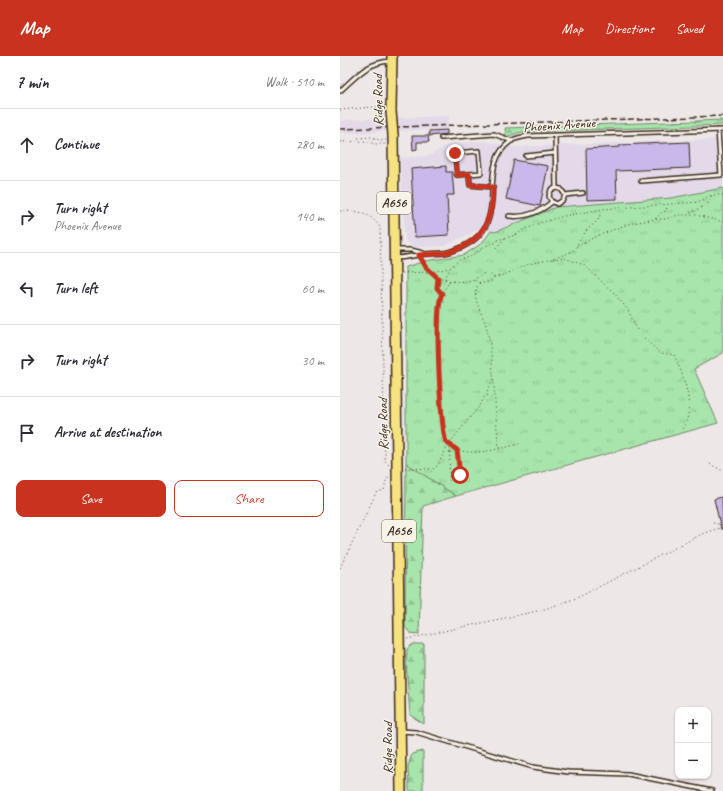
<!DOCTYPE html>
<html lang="en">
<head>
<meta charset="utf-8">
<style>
	body { margin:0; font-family:Caveat,sans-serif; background:#f2f2f3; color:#2b2b33 }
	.controls { position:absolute; right:12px; bottom:12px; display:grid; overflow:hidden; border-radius:8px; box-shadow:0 1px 3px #0004 }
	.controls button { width:36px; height:36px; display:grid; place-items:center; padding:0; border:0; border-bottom:1px solid #e1e1e2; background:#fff; color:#2b2b33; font:20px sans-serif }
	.stop { position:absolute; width:12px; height:12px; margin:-9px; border:3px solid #c8321e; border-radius:50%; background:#fff }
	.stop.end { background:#c8321e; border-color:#fff; box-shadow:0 1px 4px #0008 }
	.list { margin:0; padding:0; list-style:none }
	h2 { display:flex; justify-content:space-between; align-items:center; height:52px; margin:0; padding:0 16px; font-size:17px }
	h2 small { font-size:13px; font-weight:400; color:#7c7c81 }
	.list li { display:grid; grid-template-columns:26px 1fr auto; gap:12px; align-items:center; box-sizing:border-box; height:72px; padding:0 16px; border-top:1px solid #e1e1e2 }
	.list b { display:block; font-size:15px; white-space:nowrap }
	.list p { margin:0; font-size:13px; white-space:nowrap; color:#7c7c81 }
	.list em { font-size:13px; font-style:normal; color:#7c7c81 }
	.actions { display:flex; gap:8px; padding:12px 16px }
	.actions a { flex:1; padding:9px 0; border:1px solid #c8321e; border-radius:8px; text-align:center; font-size:14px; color:#c8321e }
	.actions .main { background:#c8321e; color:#fff }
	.icon { flex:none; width:22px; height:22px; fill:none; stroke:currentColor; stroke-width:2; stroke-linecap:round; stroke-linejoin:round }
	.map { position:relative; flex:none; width:383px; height:735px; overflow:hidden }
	header { display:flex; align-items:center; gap:24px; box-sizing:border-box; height:56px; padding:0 20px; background:#c8321e; color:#fff }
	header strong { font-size:19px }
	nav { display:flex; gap:22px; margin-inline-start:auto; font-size:14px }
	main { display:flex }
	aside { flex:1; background:#fff }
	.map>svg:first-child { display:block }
</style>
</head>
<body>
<header>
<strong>Map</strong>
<nav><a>Map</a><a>Directions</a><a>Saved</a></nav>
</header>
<main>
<aside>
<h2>7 min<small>Walk · 510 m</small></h2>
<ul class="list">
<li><svg class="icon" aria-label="ahead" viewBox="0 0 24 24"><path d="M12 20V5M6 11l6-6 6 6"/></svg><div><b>Continue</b></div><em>280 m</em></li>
<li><svg class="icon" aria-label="right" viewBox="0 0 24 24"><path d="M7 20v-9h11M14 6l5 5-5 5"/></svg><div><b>Turn right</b><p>Phoenix Avenue</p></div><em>140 m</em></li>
<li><svg class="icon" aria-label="left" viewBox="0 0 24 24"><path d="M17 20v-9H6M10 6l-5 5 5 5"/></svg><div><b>Turn left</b></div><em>60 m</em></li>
<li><svg class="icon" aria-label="right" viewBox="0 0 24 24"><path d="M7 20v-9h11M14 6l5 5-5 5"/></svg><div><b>Turn right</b></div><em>30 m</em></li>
<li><svg class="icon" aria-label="arrive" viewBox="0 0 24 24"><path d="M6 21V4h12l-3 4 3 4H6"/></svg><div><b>Arrive at destination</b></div></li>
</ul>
<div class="actions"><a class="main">Save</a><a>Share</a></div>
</aside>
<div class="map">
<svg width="383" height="735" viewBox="0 0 383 735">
	<defs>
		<pattern id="grass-tufts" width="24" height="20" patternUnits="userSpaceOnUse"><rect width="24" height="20" fill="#a7e5ac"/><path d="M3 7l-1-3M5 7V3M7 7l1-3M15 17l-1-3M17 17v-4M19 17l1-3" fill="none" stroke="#91c594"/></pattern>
		<pattern id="forest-firs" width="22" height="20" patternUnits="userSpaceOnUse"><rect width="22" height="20" fill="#a7e5ac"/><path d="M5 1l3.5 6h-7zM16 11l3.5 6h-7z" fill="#91c594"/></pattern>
	</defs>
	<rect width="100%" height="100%" fill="#eee7e8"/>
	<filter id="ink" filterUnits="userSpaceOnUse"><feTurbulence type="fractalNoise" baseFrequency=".025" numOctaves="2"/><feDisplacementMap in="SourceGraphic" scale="8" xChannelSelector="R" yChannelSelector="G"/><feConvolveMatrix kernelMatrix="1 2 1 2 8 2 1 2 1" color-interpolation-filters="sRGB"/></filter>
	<g filter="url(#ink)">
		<path fill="#e3d9e9" d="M109 60 107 73 0 77V64Z
			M383 83V132L331 142 216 151 155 176 137 174 106 190 74 191 65 185 60 102 89 100 110 88 143 85 173 91Z"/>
		<path fill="url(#grass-tufts)" stroke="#718865" d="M383 132V297L354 313 378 367 116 440 66 407V211L85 205 124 199 142 187 151 175 155 176 216 151 331 142Z"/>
		<path fill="url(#forest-firs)" stroke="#718865" d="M383 64V69L181 76 166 81 165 72Z
			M66 407 116 440 83 450 79 578 70 577 65 571Z
			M73 588H84V668L70 659 66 606 67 593Z
			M83 695V735H69L68 710 72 698Z"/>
		<path fill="#c9b9ea" stroke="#3b2a1e" d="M107 74V78L89 80V75Z
			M72 80H88L89 86H77V93L73 94Z
			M349 86 350 112 276 115 277 143 247 144 246 93 280 91V89Z
			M174 104 208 110 200 150 166 143Z
			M106 110V116H112L114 139H107L109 179 75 181 71 113Z
			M382 441 383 473H381L374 443Z"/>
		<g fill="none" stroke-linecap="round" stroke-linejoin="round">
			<defs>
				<path id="lane" d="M0 35C17 20 26 7 50 5
					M215 79 216 132 211 134 209 140 211 145 217 148 223 144 225 139 221 133 216 132
					M101 82 154 78 172 85
					M186 100 215 97
					M129 118 141 117 139 95 115 97 117 119 129 118 130 129 153 131
					M301 125 381 119 378 74
					M225 139 243 137
					M169 160C186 162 199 157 212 146
					M55 194H71L83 197
					M55 202C66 202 75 199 85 198 93 197 102 198 109 196 181 175 130 114 171 85 175 82 183 81 188 80L383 74
					M61 675 76 676 193 711 228 716 288 718 372 735"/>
				<path id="primary" d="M51 55 52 0
					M53 79 61 735"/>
			</defs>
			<use href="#lane" stroke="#3b2a1e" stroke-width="6"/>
			<use href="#primary" stroke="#3b2a1e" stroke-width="12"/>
			<path stroke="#3b2a1e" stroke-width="1" stroke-dasharray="1 3" stroke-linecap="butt" d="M0 54 45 50
				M18 82 32 81 39 84H46
				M0 86 24 85 36 88H46
				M0 155C19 155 28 155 40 171L45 405 50 410
				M350 157 368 148 372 139H383
				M315 163 322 156 326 155 327 150
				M237 190 257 180 288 168 315 163H326L338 159H356L383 166
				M156 192 165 182
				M81 203C94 222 110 229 132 224 140 222 144 211 154 222 150 227 140 229 135 224
				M213 203 224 202 244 209 274 237 288 254 298 276 317 294 321 297 334 299C343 318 357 354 342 373
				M62 217 91 216 110 212
				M154 222 166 218 189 208 213 203 233 195 246 175 258 164 262 154
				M98 223 97 232 101 238
				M105 223 110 212 119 204 130 201 145 190 155 187 157 184 176 179 183 174 203 166 224 160 263 153 358 146 372 139
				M110 225 100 240 99 253 100 341 104 380C113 407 159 393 179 388
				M140 227C128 239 144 259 147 273 155 310 154 354 159 392
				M147 339 153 342
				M110 392 109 424 113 426 120 424 117 394
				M370 408 383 415
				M65 412 93 413 98 409 108 389 141 348 152 325
				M373 467 383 469
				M0 512 36 437 44 434 46 425 49 420
				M67 583 202 554 239 541 364 477 383 471"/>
			<use href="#lane" stroke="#f7f3e8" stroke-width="3"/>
			<use href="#primary" stroke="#f7e281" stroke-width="9"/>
			<path stroke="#3b2a1e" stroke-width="1.5" stroke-dasharray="6 3" stroke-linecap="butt" d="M0 73 383 60"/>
			<defs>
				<path id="primary-bridge" d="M51 55 53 79"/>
			</defs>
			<use href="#primary-bridge" stroke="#3b2a1e" stroke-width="12" stroke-linecap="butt"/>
			<use href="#primary-bridge" stroke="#f7e281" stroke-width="9"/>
		</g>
	</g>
	<g fill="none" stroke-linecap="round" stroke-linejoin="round" filter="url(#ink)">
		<path stroke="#c8321e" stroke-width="5" d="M115 97 117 119 129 118 130 129 153 131C153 164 143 186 109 196 100 199 89 197 79 199L86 211 98 222 97 232 102 238C94 249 100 370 106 386L117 394 120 419"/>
	</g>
	<g text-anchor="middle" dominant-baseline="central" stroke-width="3" stroke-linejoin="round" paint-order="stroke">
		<g fill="#f7f3e8" stroke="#73665b" stroke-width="1">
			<rect x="37" y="136" width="34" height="22" rx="3"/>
			<rect x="42" y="464" width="34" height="22" rx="3"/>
		</g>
		<g font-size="13" font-weight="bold" fill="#3b2a1e">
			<text x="54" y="147">A656</text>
			<text x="59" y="475">A656</text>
		</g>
		<g font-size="14" fill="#3b2a1e" stroke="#f7f3e8">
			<text transform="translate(38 44) rotate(-91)">Ridge Road</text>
			<text transform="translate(219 69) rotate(-4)">Phoenix Avenue</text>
			<text transform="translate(43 368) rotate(-91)">Ridge Road</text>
			<text transform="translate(47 692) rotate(-90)">Ridge Road</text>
		</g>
	</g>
</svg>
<div class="controls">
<button>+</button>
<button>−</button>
</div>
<div class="stop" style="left:120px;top:419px"></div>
<div class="stop end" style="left:115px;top:97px"></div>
</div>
</main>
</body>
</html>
